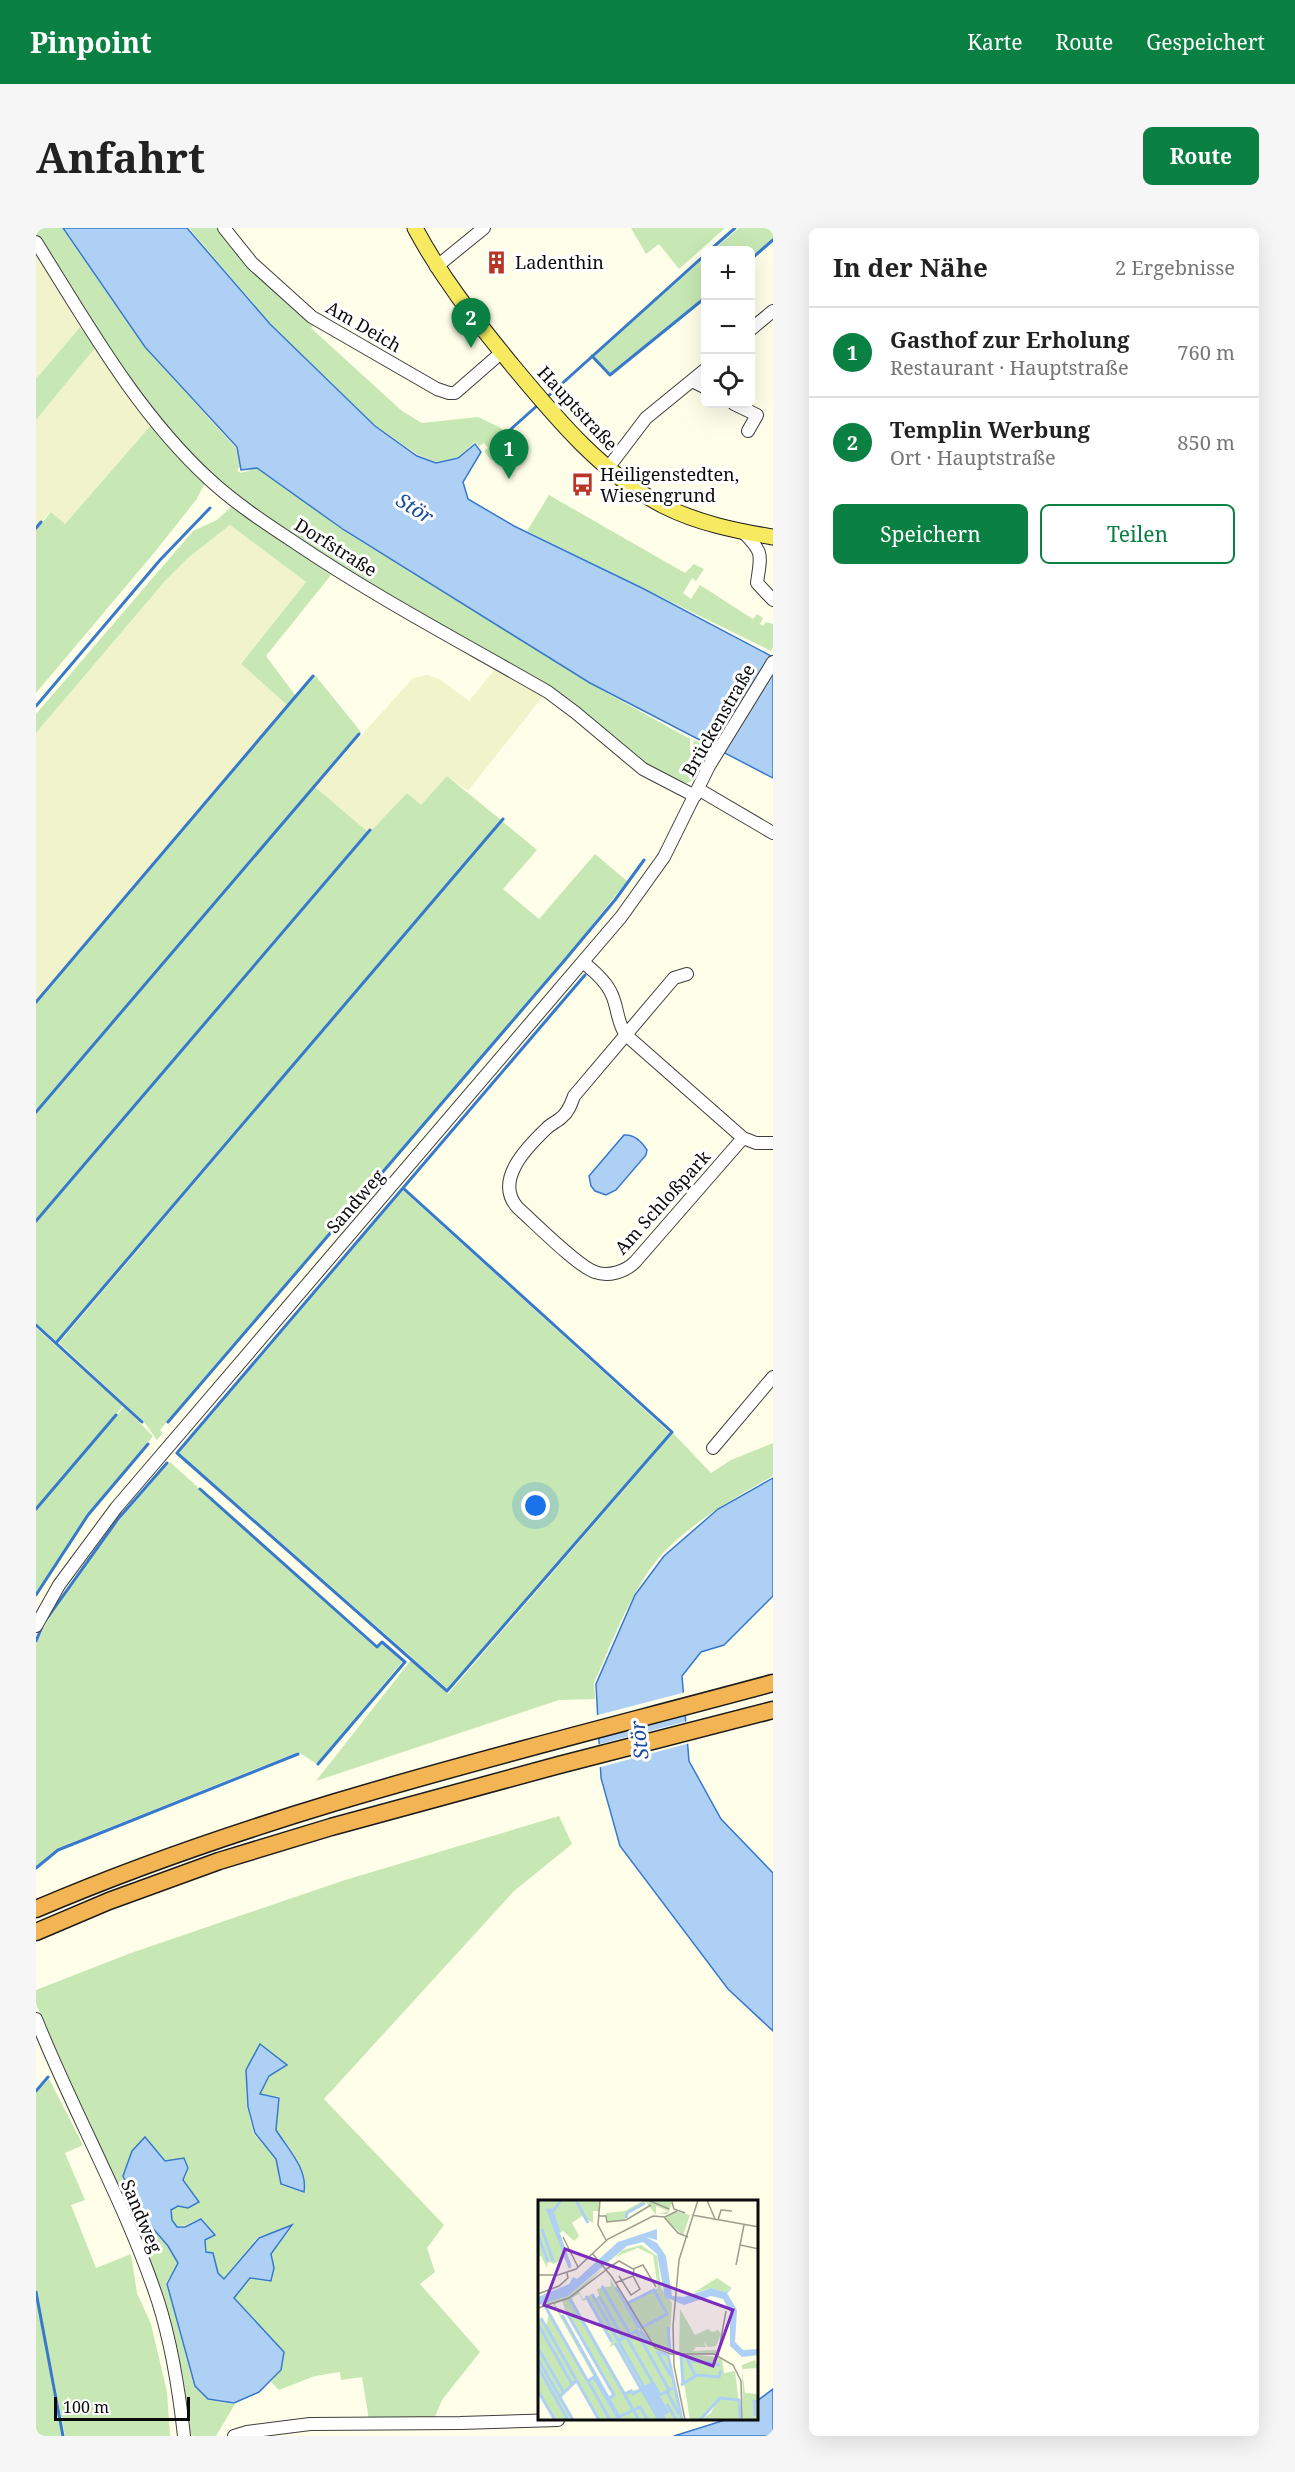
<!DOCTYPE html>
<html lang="de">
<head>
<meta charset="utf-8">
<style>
	body { margin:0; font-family:"Noto Serif",serif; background:#f6f6f6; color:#222 }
	.controls { position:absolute; right:18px; top:18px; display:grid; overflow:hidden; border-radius:9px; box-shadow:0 6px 24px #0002 }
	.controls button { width:54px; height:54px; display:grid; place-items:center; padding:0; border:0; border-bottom:2px solid #e0e0e0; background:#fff; color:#222; font:30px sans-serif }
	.scale { position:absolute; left:18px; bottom:15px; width:136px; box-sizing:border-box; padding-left:6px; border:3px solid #0b0b0b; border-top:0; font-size:16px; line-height:21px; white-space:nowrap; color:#0b0b0b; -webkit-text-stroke:4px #fff; paint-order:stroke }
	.you { position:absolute; left:500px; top:1278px; width:21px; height:21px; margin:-15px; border:4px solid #fff; border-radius:50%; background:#1a73e8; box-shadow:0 0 0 9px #1a73e833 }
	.badge { display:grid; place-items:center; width:39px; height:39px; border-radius:50%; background:#0b8043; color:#fff; font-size:20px; font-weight:700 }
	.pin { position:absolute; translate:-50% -50px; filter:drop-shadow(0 2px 3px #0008) }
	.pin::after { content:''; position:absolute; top:32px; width:21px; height:18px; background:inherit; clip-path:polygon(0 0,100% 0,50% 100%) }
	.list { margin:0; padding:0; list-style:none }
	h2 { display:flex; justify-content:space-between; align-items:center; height:78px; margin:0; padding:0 24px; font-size:26px }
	h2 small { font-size:20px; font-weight:400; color:#767676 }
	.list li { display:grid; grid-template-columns:39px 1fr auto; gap:18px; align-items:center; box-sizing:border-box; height:90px; padding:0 24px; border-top:2px solid #e0e0e0 }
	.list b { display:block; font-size:22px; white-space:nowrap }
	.list p { margin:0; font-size:20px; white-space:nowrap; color:#767676 }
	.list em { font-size:20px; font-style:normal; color:#767676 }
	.actions { display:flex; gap:12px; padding:18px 24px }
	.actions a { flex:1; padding:14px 0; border:2px solid #0b8043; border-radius:9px; text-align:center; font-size:21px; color:#0b8043 }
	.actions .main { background:#0b8043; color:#fff }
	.icon { flex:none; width:33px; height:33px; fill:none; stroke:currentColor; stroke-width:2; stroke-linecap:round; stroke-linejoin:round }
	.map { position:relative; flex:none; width:737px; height:2208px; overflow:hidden; border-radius:9px }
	header { display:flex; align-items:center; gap:36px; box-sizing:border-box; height:84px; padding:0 30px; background:#0b8043; color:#fff }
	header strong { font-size:28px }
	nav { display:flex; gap:33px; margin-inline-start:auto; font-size:21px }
	.intro { display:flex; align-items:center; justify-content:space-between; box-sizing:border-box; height:144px; padding:0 36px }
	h1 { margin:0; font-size:42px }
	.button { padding:15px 27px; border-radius:9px; background:#0b8043; color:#fff; font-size:21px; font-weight:700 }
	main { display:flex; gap:36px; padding:0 36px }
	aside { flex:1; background:#fff; border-radius:9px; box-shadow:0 6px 24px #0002 }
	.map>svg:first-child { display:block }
</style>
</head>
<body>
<header>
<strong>Pinpoint</strong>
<nav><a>Karte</a><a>Route</a><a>Gespeichert</a></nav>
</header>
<div class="intro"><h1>Anfahrt</h1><a class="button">Route</a></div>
<main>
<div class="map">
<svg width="737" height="2208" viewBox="0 0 737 2208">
	<rect width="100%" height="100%" fill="#fffee9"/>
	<path fill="#f1f4ca" d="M0 25 44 99 0 151Z
		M59 120 116 196 29 296 15 284 0 298V192Z
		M194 297 270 354 205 436 251 477 0 772V505L129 353 152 330Z
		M461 439 508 467 432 563 411 548 385 578 371 565 333 605 279 559 377 450 391 447 405 452 433 473Z"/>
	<path fill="#c7e8b4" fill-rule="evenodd" d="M0 0H26L108 119 200 220 204 239 201 242 205 245 222 240 308 303 553 455 654 511V522L667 536 660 551 651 555 636 553 614 541 568 503 288 329 220 281 171 243 128 197 68 116 0 7Z
		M153 0H184L279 95 275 100 366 183 386 195 442 189 465 200 491 230 485 237 455 232 448 223 452 220 448 215 443 218 439 214 422 229 400 234 382 227 340 198 234 95Z
		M595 0H689L643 41 623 16 610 26Z
		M703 0H737V11L715 31 714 22H677Z
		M669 29V68L574 146 557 128Z
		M44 99 59 120 0 192V151Z
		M116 196 169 255 160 272 118 325 0 465V302L15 284 29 296Z
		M513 267 649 345 658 336 668 341 660 353 656 350 647 365 655 371 664 357 717 391 721 386 727 390 724 396 727 398 730 394 737 396V419L735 423 491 303Z
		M197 277 295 347 230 428 259 467 251 477 205 436 270 354 194 297 152 330 129 353 0 505V486L157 303 181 292Z
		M279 447 325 504 0 882V775Z
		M658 512 676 520 668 533 656 521Z
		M411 548 465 592 21 1114 0 1095V995L333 605 371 565 385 577Z
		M279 559 332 604 0 993V885Z
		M466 593 501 622 467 661 503 691 559 626 591 653 528 732 124 1202 127 1205 121 1212 108 1194 23 1115Z
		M367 962 634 1205 412 1461 143 1225Z
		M0 1100 87 1178 0 1280Z
		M88 1179 117 1208 52 1286 0 1365V1282Z
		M637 1205 675 1245 695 1232 737 1215V1248C698 1270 659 1292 627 1325 597 1357 576 1415 558 1455L559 1471 523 1472 280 1553 375 1432 412 1466Z
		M134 1234 340 1420 347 1416 366 1434 281 1536 262 1524 22 1620 0 1638V1417C28 1351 88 1287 134 1234Z
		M523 1588 536 1616 478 1663 288 1871 408 1997 391 2020 399 2044 384 2056 444 2124 406 2172 398 2191 333 2192 326 2149 305 2152 304 2144 279 2148 243 2162 235 2154 245 2142 248 2123 198 2070 214 2051 236 2054 238 2040 236 2026 257 1997 222 2009 188 2050 182 2045 177 2024H171L170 2013 179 2007 166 1990C156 1993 151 1999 141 1998L136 1992 135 1982 142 1978 152 1980 163 1974 148 1952 153 1940 149 1930 130 1933 109 1909 96 1922 87 1948 107 1999 114 1998 131 2018 142 2035 130 2055 158 2158 172 2172 199 2176 180 2208H157L154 2205 147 2147 129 2076 103 2006 0 1776V1762L95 1725 306 1653ZM224 1816 251 1837 234 1848 224 1866 244 1869 240 1902C254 1921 272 1940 269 1965L245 1957 240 1931 218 1906 211 1879 210 1842Z
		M13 1851 47 1917 29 1925 49 1972 35 1977 60 2040 95 2026 101 2065 115 2096 131 2164 134 2208H29L0 2060V1865Z
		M0 2069 26 2208H0Z"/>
	<path fill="#afd0f5" stroke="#3779cb" stroke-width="1.5" d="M27 0H151L234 96 339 198 381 228 400 235 422 230 439 216 445 224 427 254 432 271 478 298 608 361 737 429V550L554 455 308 302 221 240 205 242 201 219 109 119Z
		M588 907C598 906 606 914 611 922L610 927 580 962 570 967 559 963 555 958 553 948Z
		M737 1250V1368L688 1417 665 1424 646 1448 653 1533 685 1591 737 1645V1803L692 1761 584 1618 565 1550 560 1456 599 1367 628 1328 682 1281Z
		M224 1816 251 1837 233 1848 224 1866 243 1870 240 1902C252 1921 272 1941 268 1964L245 1956 240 1931 219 1905 212 1879 210 1842Z
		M109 1909 129 1933 148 1930 152 1940 147 1952 163 1974 152 1980 142 1978 135 1982 136 1992 141 1999H149L165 1991 179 2007 169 2012 170 2024 177 2025 182 2045 188 2051 223 2010 256 1997 235 2026 238 2040 235 2053 214 2050 198 2070 248 2124 245 2142 223 2164 198 2175 172 2171 159 2158 131 2056 142 2035 132 2018 114 1997 108 1998 87 1948 96 1923Z
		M737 2161V2208H638L689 2192H720L721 2173Z"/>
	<path fill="#fffee9" d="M650 1464 652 1487 560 1511 558 1488Z
		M652 1493 654 1515 561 1540 560 1517Z"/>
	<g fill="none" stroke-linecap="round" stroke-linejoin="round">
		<path stroke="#3779cb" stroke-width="3" d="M674 22 699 0
			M714 32 737 12
			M556 128 574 147 670 69
			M510 170 670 26
			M475 201 503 176
			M0 300 5 294
			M0 478 124 332 174 280
			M0 774 277 448
			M0 884 323 506
			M367 960 636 1204 411 1463 141 1225Z
			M367 960 549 747
			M0 993 334 602
			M0 1097 106 1194
			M20 1115 467 591
			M132 1194 528 733 579 672 608 632
			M164 1261 341 1419 346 1414 369 1434 282 1536
			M0 1281 80 1187
			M0 1367 52 1287 112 1216
			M9 1393 82 1291 131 1235
			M0 1413 6 1399
			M0 1640 22 1622 262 1526
			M0 1863 12 1849
			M0 2064 27 2208"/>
		<defs>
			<path id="minor" d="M188 0 216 35 276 89 401 161 413 165H419L466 124
				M0 14C52 97 101 185 174 252 199 275 229 295 258 314 339 369 427 415 512 464L540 485 607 541 659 568
				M400 39 448 0
				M714 102 737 83
				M656 153 670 160
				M698 176 721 187 712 203
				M572 240 610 190 670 141
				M707 304C728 325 725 326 721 355L737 372
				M662 561 737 605
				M548 735C558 743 571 754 576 767 582 780 581 795 590 807L707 910 720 915H737
				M651 746 638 750 538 868C535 876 533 883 526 889 522 893 515 896 511 900 491 919 457 953 482 980 498 994 541 1038 559 1044 572 1049 589 1044 599 1034L707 910
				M677 1220 737 1149
				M0 1398 23 1357 80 1280 585 689 628 629 673 538 737 434
				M0 1791C38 1886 90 1976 122 2073 136 2117 143 2162 148 2208
				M198 2208 211 2204 274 2196 424 2195 522 2192"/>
			<path id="major" d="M379 0C408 54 438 90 476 137 520 190 566 246 628 278 662 295 700 303 737 309"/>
			<path id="highway" d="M0 1681C236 1580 489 1522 737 1455
				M0 1704 73 1673 183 1633 295 1599 523 1537 737 1482"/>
		</defs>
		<use href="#minor" stroke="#3e3e3e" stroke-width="14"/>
		<use href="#major" stroke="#1c1c1c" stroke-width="17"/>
		<use href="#highway" stroke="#1c1c1c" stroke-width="19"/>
		<use href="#minor" stroke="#fff" stroke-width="12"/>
		<use href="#major" stroke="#f7ea61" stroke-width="15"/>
		<use href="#highway" stroke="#f3b553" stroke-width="16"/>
	</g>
	<defs>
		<symbol id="building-bare" viewBox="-9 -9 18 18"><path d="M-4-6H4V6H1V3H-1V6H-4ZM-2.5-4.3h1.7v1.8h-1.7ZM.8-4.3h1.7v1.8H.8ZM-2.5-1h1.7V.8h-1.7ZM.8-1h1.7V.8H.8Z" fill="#b93525" stroke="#fff" stroke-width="2.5" paint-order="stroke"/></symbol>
		<symbol id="bus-bare" viewBox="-9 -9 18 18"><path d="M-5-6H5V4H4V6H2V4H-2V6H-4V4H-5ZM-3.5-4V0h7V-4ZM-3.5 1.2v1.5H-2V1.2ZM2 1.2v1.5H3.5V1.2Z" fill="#b93525" stroke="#fff" stroke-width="2.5" paint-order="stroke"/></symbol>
	</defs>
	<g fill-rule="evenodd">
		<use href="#building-bare" x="444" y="18" width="33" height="33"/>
		<use href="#bus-bare" x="530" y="240" width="33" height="33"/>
	</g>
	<g text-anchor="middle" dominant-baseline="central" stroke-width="6" stroke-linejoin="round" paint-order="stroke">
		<g font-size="18" fill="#0b0b0b" stroke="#fff" text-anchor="start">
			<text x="479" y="34">Ladenthin</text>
			<text x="564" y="246">Heiligenstedten,<tspan x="564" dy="21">Wiesengrund</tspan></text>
		</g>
		<g font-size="18" fill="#0b0b0b" stroke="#fff">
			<text transform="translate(328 98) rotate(30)">Am Deich</text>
			<text transform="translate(542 180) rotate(47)">Hauptstraße</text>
			<text transform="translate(300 319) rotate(32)">Dorfstraße</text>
			<text transform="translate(682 492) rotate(-60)">Brückenstraße</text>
			<text transform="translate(319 973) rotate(-49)">Sandweg</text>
			<text transform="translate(626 974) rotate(-48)">Am Schloßpark</text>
			<text transform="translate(106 1988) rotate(67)">Sandweg</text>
		</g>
		<g font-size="20" font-style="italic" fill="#174d9a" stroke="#fff">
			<text transform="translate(379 280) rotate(31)">Stör</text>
			<text transform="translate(603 1512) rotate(-97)">Stör</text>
		</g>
	</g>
	<g transform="translate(502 1972)">
		<rect width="220" height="220" fill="#fffee9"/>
		<path d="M0 0H61V11H55V23L44 16 34 23 41 36 36 41 25 31 22 33 33 65 27 57 16 64 10 61 9 68 3 56 0 57ZM106 0H135L130 14H121L130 11 118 6V15L108 2 89 12 87 20 69 22 68 13 87 11ZM137 11 152 15 145 35 127 19ZM103 45 119 56 123 88 134 103 131 151 116 146 104 129 124 117 104 128 90 104 120 88 115 55 100 48 77 57 85 50ZM65 68 41 92 45 99 54 94 57 99 61 96 59 89 73 86 72 78 109 142 130 155 144 220H61L39 182 22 199 35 220H17L0 190V117L8 127 11 113 49 180 56 177 15 104 0 105 30 96ZM41 94 45 101 50 99 74 142 71 147 78 144 102 189 87 192 37 105 34 98ZM24 101 28 112 76 195 70 197 17 104ZM179 78 194 88 186 92 173 88 155 93ZM142 109 157 135 170 129 174 132 180 130 183 134 178 146 170 147 166 142 168 147H158L155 151 178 150 179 154H141ZM154 154 184 158 186 173 197 171 203 220H163L173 213 179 201 161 220H152L142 158ZM217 160 220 168 204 169 207 193 220 194V220H212L205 218 204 165Z" fill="#c7e8b4" fill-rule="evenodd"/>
		<path d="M119 29V40L108 37 119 43 128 56 134 96 146 97 173 88 187 92 194 88 189 93 199 110 197 142 205 150 220 149V155L204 157 192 146V112L185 99 173 96 146 105 127 97 119 54 105 42 89 46 30 96 0 105V97L31 84 35 77 39 79 80 42Z" fill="#afd0f5"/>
		<path fill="none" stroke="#afd0f5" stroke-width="3" d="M23 0 16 10H10L32 68M38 0 50 23M14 11 21 32M88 18 89 13 107 3M4 29 15 61M20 33 32 66M0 35 10 62M64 86 92 134M78 87 101 128M116 90 129 114 103 128 90 103ZM54 94 106 187M48 96 74 142M61 96 85 138M32 99 101 220M7 106 49 180M29 113 76 195 71 198M24 115 81 217M3 118 61 220M0 124 34 184M130 127 132 152M102 130 114 146M99 132 131 190M89 138 115 183M80 141 100 130M77 143 103 189M0 148 26 193M119 151 133 176M121 152 130 155 144 220M147 155 157 175M143 156 145 183M0 159 35 220M150 160 182 165M0 167 30 220M143 185 159 175 181 177 183 170M111 188 127 215M113 188 128 214M107 189 125 220M104 190 121 220M0 191 17 220M129 192 141 214M87 194 93 191 95 194 115 183 122 195 135 188M22 196 38 181M129 204 138 220M96 210 102 207 110 220M217 216 216 201 221 202M72 220 50 181 56 177 80 218M75 220 95 210M127 220 109 189 114 186 130 213M162 220 182 198 201 200 202 218"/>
		<path fill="none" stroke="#9d9d90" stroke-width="1.5" d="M62 0 60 25 68 40M110 0 131 9M169 0 177 19M134 2 136 9 147 13M154 15 221 27M61 16H68L69 22 88 20 113 5M126 17 140 33 150 37M180 20 183 10 194 11M206 25 202 45 221 49M25 37 40 67M54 53 74 77 117 148 133 154H176L195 165 203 181 204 220M198 65 202 45M67 70 81 61 95 69 105 65 118 87M0 75H20L38 69 70 39 115 16 127 17 139 11M81 76 93 95 102 89 95 76M77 83 95 76 96 69M0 94 21 86 30 78 29 73M0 108 31 98 68 70M180 155 188 111M147 220 136 166 135 126 141 60 160 0"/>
		<path fill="#7b2cbf" fill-opacity="0.15" stroke="#7b2cbf" stroke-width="3" d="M27 49 195 110 175 166 6 105Z"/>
		<rect width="220" height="220" fill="none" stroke="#0b0b0b" stroke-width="3"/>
	</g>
</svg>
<div class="controls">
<button>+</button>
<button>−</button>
<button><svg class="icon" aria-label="locate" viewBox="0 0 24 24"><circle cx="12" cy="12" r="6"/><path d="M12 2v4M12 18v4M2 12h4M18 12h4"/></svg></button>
</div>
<div class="scale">100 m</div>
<div class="you"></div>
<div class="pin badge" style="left:473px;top:251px">1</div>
<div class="pin badge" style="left:435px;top:120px">2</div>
</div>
<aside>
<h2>In der Nähe<small>2 Ergebnisse</small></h2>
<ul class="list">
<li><span class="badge">1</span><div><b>Gasthof zur Erholung</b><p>Restaurant · Hauptstraße</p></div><em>760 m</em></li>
<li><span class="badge">2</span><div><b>Templin Werbung</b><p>Ort · Hauptstraße</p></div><em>850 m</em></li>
</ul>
<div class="actions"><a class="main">Speichern</a><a>Teilen</a></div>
</aside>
</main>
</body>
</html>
